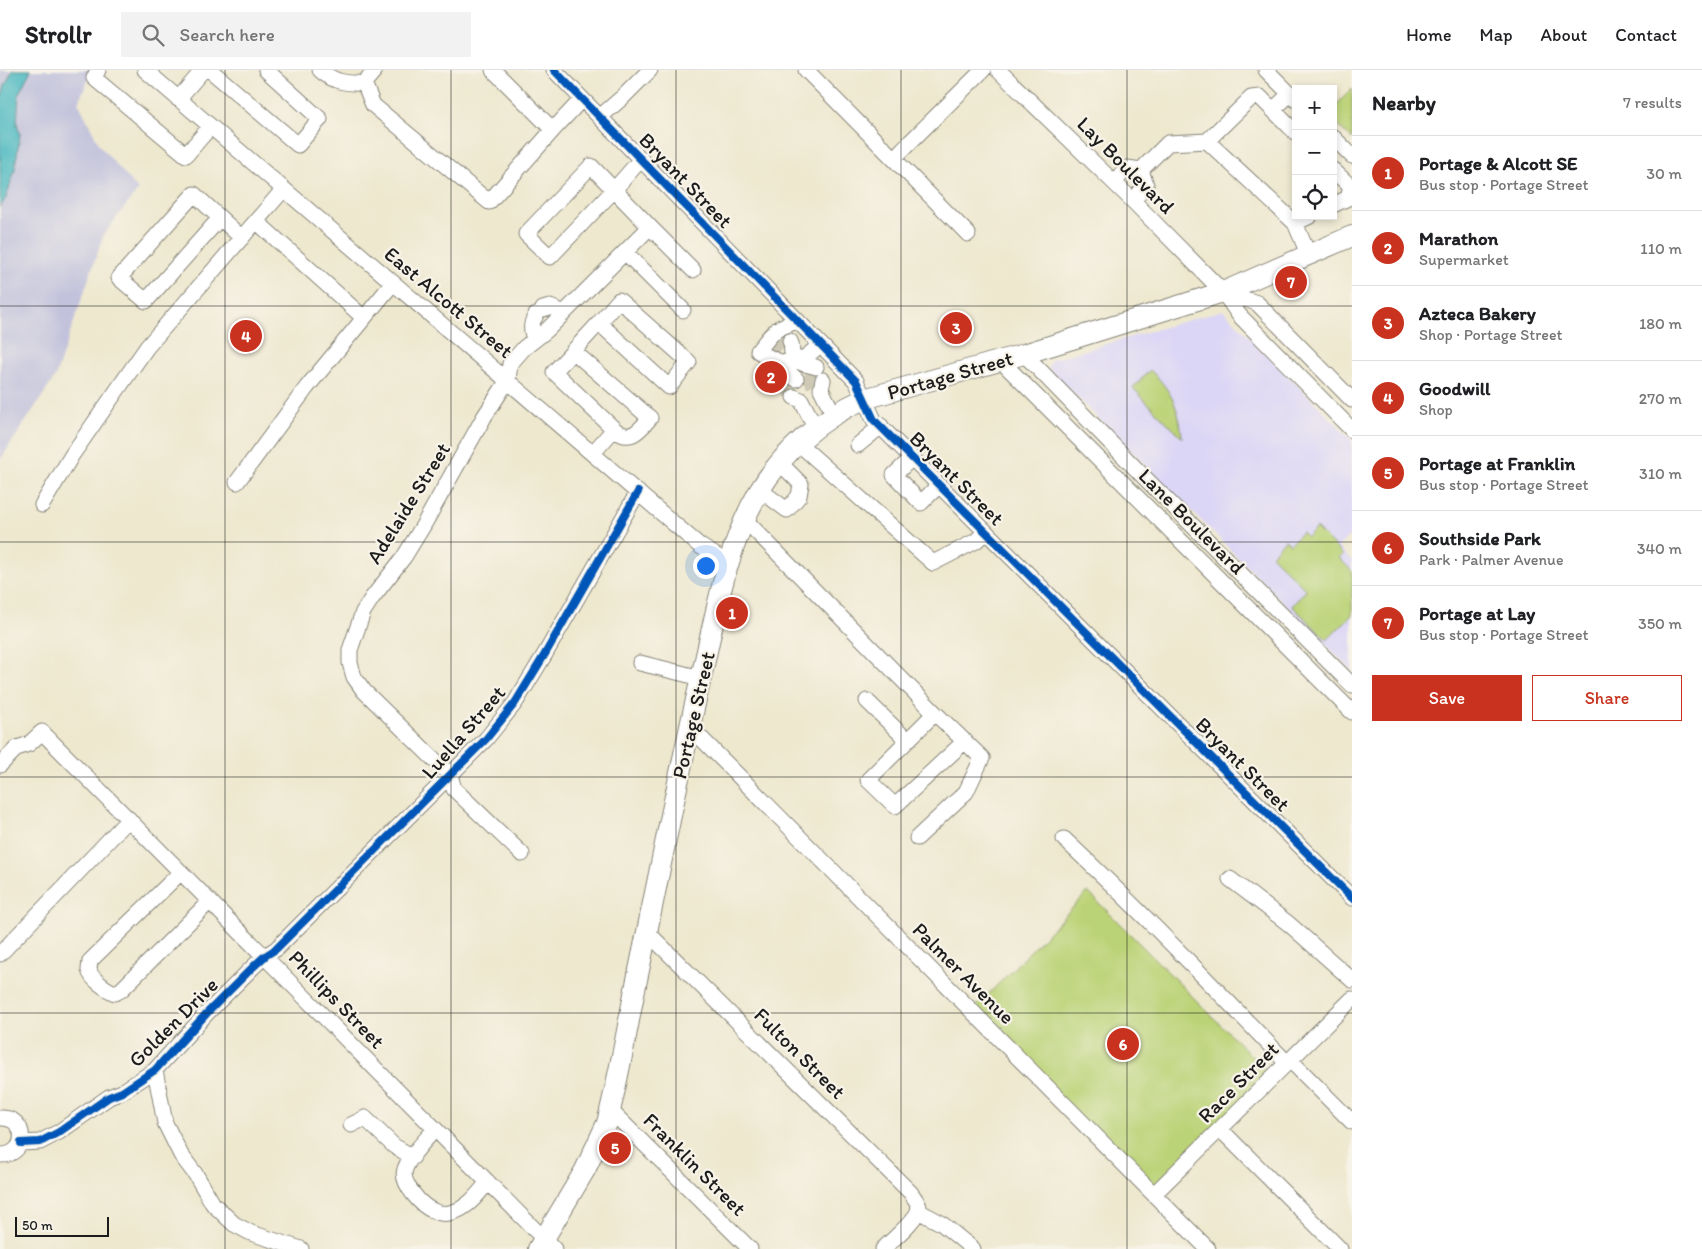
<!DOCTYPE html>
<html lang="en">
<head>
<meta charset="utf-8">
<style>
	body { margin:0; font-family:Itim,sans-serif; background:#f2f2f2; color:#202124 }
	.controls { position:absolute; right:15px; top:15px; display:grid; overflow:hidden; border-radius:0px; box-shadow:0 2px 8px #0003 }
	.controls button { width:45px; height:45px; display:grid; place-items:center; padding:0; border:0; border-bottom:1px solid #e0e0e0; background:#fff; color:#202124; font:25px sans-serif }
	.scale { position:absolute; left:15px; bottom:12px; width:94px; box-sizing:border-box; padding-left:5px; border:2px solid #1c1c1c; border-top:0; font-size:14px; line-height:18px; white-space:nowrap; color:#1c1c1c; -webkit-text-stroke:4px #f7f3e8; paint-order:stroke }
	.you { position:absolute; left:705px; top:495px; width:18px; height:18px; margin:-12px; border:4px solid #fff; border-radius:50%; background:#1a73e8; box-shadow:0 0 0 8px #1a73e833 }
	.badge { display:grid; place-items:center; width:32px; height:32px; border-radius:50%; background:#c8321e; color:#fff; font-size:16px; font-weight:700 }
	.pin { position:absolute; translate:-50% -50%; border:2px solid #fff; box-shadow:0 1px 5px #0006 }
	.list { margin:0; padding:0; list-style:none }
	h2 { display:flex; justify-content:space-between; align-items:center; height:65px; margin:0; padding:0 20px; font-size:21px }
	h2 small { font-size:16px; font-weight:400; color:#757577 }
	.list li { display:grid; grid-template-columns:32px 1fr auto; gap:15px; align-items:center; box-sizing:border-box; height:75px; padding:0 20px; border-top:1px solid #e0e0e0 }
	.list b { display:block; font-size:19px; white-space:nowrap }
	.list p { margin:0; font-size:16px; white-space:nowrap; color:#757577 }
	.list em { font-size:16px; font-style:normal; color:#757577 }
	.actions { display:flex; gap:10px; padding:15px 20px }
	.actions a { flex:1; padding:11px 0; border:1px solid #c8321e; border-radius:0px; text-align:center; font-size:18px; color:#c8321e }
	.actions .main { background:#c8321e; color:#fff }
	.icon { flex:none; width:28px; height:28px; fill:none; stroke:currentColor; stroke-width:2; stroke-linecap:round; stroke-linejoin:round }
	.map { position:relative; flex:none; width:1352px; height:1179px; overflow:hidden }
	header { display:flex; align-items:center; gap:30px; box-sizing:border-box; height:70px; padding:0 25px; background:#fff; border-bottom:1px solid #e0e0e0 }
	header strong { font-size:24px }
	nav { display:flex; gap:28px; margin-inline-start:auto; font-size:18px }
	.search { width:350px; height:45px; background:#f2f2f2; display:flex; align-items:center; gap:12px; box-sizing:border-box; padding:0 18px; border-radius:0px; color:#757577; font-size:19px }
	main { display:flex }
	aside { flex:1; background:#fff }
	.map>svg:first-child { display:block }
</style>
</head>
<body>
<header>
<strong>Strollr</strong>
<div class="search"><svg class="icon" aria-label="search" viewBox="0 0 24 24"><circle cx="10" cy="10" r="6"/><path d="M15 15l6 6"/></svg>Search here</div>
<nav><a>Home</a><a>Map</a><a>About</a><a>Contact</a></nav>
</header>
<main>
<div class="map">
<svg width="1352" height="1179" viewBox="0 0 1352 1179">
	<rect width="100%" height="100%" fill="#f7f3e8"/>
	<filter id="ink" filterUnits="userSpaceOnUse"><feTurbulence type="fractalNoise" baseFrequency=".02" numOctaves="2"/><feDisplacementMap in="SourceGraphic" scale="10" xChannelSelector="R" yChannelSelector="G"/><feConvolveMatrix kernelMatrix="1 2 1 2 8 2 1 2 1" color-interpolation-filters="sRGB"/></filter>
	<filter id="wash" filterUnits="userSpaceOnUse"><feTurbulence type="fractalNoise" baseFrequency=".0096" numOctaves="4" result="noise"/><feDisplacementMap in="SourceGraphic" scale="20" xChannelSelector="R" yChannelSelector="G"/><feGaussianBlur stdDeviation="1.12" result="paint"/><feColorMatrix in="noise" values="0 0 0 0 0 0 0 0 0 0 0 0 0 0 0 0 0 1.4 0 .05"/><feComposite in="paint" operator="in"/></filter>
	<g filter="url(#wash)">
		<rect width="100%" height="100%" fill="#eee8cf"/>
		<path fill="#dcd6f6" d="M1223 240 1352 370V463L1338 477 1352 491V601L1048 298 1051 290Z"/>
		<path fill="#c2c2dc" d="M0 0H93L78 32 100 76 138 120 104 164 55 307 0 390Z"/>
		<path fill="#bbd377" stroke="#6c784a" d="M1352 19V69L1333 51V38Z
			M1150 300C1171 319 1180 340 1182 368L1133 318Z
			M1316 458 1343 485 1339 488 1352 501V545L1327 570 1292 536 1306 520 1271 485 1285 470 1290 474 1302 462 1307 467Z
			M1088 822 1273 1007 1154 1124 972 941Z"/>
		<path fill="#49b8c0" stroke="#326a6e" d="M13 0H31L19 23 17 54 20 64 15 99 6 128 0 137V33L5 15Z"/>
	</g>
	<g filter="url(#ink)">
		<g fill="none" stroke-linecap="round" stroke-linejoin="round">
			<path stroke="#cec9b4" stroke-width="15" stroke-dasharray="15 8" stroke-linecap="butt" d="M772 269 782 279
				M807 303 814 315
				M786 315 794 327"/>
			<defs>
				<path id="minor" d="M98 0 94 8 186 85 210 57
					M145 0 700 476 728 493
					M210 0 298 75 320 49 266 0
					M320 0C333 12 347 14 364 13L373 35 489 132 553 60 493 0
					M554 0 856 311 874 350 1352 828
					M806 0 968 164
					M998 0 1133 131 1223 222 1239 245 1352 360
					M1266 0 1296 30
					M364 13 375 0
					M1290 24 1273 40 1296 63
					M178 29 203 0
					M600 47 624 26 650 0
					M553 60 582 29
					M1333 67 1352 86
					M1207 71 1251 28 1260 27 1273 40
					M894 88 983 0
					M1333 100 1351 117 1348 128 1333 135
					M1114 112 1127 98 1141 100 1168 73 1207 71 1295 153 1309 186
					M1133 131 1146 115 1141 100
					M220 148 146 231 119 208 194 124 242 168
					M256 151 364 248
					M1295 153 1310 146
					M650 157 693 200
					M625 182 683 240
					M1223 222 1257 233 1352 330
					M543 239 550 237 564 243
					M796 249C788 257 789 253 781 257 772 261 764 274 758 281 785 298 798 298 820 274
					M534 270C531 259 530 254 536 245
					M790 271C793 276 791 278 792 283 795 294 807 294 816 297
					M573 281 650 348C639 361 630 373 614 359
					M1024 284 1141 404 1352 615
					M1001 291 1352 642
					M785 293 788 302 796 309
					M823 310 821 319 834 345
					M794 327 801 330 816 358
					M798 373 933 493 976 471 985 462
					M858 375 881 356
					M593 383 614 359 554 302 599 253 669 317 689 292 619 230 599 253
					M912 388 894 405 921 433 939 415
					M237 412 307 317 393 213
					M760 420 787 440 799 426 801 414 780 393
					M42 435 72 385 147 277 283 120
					M745 450 935 643 982 688 966 722 917 768
					M640 593 701 608
					M867 631 907 670
					M935 643 868 710 895 736 965 671
					M690 657 1208 1179
					M0 695 17 678 29 674 42 662 554 1179
					M1064 769C1141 841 1214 917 1287 993
					M522 784 454 719 450 705 364 621 354 607 350 593V580L363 542 372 528 404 487 423 456 484 347 508 310 510 294 524 278 547 260 650 157 591 96 526 164 550 187 614 120 641 89
					M181 802 90 891C90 893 89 898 89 900 91 909 107 920 115 923L121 920 210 831
					M1230 809 1289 854 1352 910
					M647 862 911 1123C914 1128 918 1132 919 1137 919 1148 891 1171 883 1179
					M0 884 129 749
					M1290 990 1352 1052
					M155 1000 165 1053 181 1085 196 1105 213 1134 234 1154 251 1163 301 1179
					M610 1040 750 1179
					M0 1048C28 1046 29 1086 0 1085
					M351 1055 365 1048 394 1076 413 1087
					M435 1059C425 1071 410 1085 405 1099 400 1113 422 1137 434 1141 440 1144 447 1144 453 1142 468 1138 478 1124 488 1112
					M1220 1059 1340 1179
					M21 1073 40 1072 59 1062 109 1027 122 1022 155 1000 207 943 253 897 265 886 276 879 486 669 515 633 545 584 638 422
					M1154 1124 1352 929
					M918 1141 941 1153 973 1179"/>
				<path id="major" d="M538 1179 585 1100 607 1053C618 1010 626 967 634 924 656 820 676 716 700 612 715 548 725 481 758 423 782 382 821 348 864 329L1024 284 1223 222 1352 166"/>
			</defs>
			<use href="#minor" stroke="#858276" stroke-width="17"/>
			<use href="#major" stroke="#858276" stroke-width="22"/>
			<use href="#minor" stroke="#fff" stroke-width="15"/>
			<use href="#major" stroke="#fff" stroke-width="20"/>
			<defs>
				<path id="cycleway" d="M554 0 856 311 874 350 1352 828
					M21 1073 40 1072 59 1062 109 1027 122 1022 155 1000 207 943 253 897 265 886 276 879 486 669 515 633 545 584 638 422"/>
			</defs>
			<use href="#cycleway" stroke="#f7f3e8" stroke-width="11"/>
			<use href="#cycleway" stroke="#0057b8" stroke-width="8"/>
		</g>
	</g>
	<path fill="none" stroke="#1c1c1c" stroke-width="1" stroke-opacity="0.55" d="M225 0V1179M451 0V1179M676 0V1179M901 0V1179M1127 0V1179M0 236H1352M0 472H1352M0 707H1352M0 943H1352"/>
	<g text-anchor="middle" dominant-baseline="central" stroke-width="4.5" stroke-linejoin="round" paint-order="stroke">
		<g font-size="21" fill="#1c1c1c" stroke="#f7f3e8">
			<text transform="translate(1126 95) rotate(45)">Lay Boulevard</text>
			<text transform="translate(686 110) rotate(46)">Bryant Street</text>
			<text transform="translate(449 232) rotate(40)">East Alcott Street</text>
			<text transform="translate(950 305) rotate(-16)">Portage Street</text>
			<text transform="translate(957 408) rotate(45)">Bryant Street</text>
			<text transform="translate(408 433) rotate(-58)">Adelaide Street</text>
			<text transform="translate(1192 451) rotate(45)">Lane Boulevard</text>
			<text transform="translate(693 645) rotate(-77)">Portage Street</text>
			<text transform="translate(463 662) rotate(-49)">Luella Street</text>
			<text transform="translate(1243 694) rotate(45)">Bryant Street</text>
			<text transform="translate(964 903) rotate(45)">Palmer Avenue</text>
			<text transform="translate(337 929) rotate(46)">Phillips Street</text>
			<text transform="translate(173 952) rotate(-45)">Golden Drive</text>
			<text transform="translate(800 983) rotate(45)">Fulton Street</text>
			<text transform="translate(1238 1012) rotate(-45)">Race Street</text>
			<text transform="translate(695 1094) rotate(45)">Franklin Street</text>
		</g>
	</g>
</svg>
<div class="controls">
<button>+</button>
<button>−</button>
<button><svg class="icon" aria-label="locate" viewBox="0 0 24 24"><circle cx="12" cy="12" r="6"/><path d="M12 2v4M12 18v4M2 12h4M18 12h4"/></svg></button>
</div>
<div class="scale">50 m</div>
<div class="you"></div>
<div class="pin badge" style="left:732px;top:543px">1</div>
<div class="pin badge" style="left:771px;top:307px">2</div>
<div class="pin badge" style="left:956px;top:258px">3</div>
<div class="pin badge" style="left:246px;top:266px">4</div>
<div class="pin badge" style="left:615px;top:1078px">5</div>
<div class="pin badge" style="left:1123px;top:974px">6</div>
<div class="pin badge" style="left:1291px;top:212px">7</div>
</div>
<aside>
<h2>Nearby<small>7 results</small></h2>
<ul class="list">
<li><span class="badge">1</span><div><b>Portage &amp; Alcott SE</b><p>Bus stop · Portage Street</p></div><em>30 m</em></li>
<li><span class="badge">2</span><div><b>Marathon</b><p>Supermarket</p></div><em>110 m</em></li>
<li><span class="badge">3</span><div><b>Azteca Bakery</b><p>Shop · Portage Street</p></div><em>180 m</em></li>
<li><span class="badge">4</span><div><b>Goodwill</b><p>Shop</p></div><em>270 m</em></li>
<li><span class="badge">5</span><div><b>Portage at Franklin</b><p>Bus stop · Portage Street</p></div><em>310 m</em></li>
<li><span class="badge">6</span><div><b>Southside Park</b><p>Park · Palmer Avenue</p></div><em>340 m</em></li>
<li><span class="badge">7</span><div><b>Portage at Lay</b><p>Bus stop · Portage Street</p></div><em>350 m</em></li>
</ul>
<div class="actions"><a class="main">Save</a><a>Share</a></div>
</aside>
</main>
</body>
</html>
